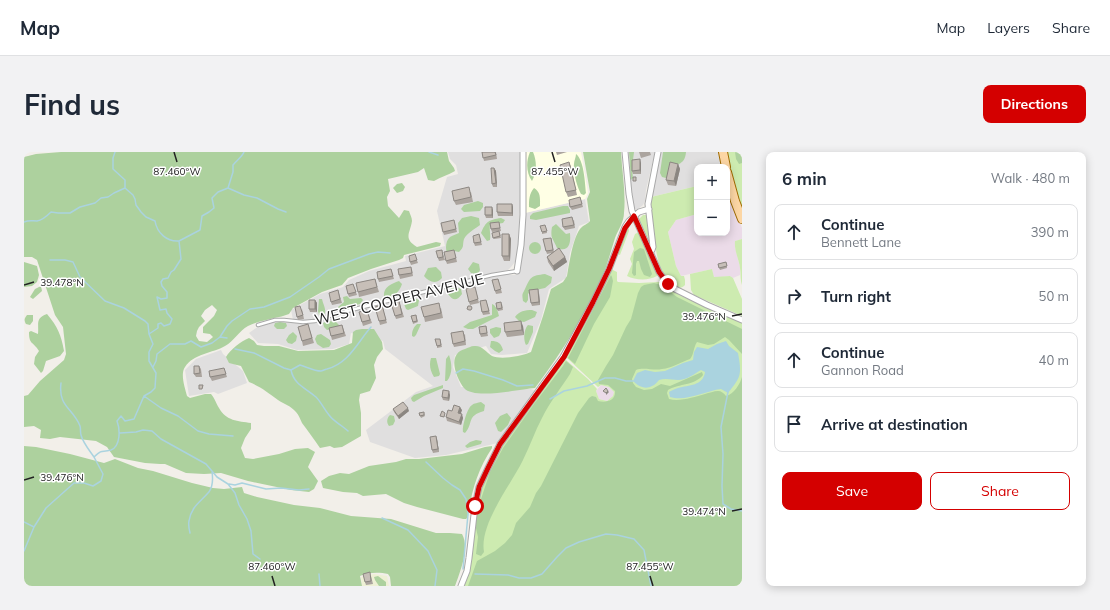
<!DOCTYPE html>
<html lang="en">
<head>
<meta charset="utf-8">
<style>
	body { margin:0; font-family:Mulish,sans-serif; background:#f2f2f3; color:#1f2937 }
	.controls { position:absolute; right:12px; top:12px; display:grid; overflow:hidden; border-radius:8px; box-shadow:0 2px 10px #0003 }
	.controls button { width:36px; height:36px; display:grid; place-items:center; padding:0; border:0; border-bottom:1px solid #e0e1e3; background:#fff; color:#1f2937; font:20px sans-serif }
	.stop { position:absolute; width:12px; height:12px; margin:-9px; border:3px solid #d40000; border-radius:50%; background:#fff }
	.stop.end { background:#d40000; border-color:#fff; box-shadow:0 1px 4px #0008 }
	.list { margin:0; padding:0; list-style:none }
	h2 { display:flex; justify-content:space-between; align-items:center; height:52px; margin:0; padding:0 16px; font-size:17px }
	h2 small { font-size:13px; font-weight:400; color:#747a83 }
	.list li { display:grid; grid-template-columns:26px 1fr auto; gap:12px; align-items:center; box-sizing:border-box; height:56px; margin:0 8px 8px; padding:0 8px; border:1px solid #e0e1e3; border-radius:8px }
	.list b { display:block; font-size:15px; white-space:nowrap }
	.list p { margin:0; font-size:13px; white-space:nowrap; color:#747a83 }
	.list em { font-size:13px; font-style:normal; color:#747a83 }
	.actions { display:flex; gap:8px; padding:12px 16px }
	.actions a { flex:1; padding:9px 0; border:1px solid #d40000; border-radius:8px; text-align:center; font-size:14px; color:#d40000 }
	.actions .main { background:#d40000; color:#fff }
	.icon { flex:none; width:22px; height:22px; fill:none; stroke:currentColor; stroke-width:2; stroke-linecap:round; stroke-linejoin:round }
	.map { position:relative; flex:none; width:718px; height:434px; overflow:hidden; border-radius:8px }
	header { display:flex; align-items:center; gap:24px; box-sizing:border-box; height:56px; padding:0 20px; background:#fff; border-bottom:1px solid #e0e1e3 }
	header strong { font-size:19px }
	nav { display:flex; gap:22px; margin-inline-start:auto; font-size:14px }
	.intro { display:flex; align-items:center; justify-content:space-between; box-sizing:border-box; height:96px; padding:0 24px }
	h1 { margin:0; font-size:28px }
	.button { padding:10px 18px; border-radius:8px; background:#d40000; color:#fff; font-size:14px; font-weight:700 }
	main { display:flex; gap:24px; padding:0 24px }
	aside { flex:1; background:#fff; border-radius:8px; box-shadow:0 2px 10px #0003 }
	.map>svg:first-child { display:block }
</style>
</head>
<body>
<header>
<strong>Map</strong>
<nav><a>Map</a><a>Layers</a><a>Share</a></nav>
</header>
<div class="intro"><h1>Find us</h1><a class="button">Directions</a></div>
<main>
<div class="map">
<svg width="718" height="434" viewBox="0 0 718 434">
	<rect width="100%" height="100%" fill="#f2efe9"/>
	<path fill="#e0dfdf" d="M424 0H497L496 55 494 96 491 110 487 115 484 118 311 159 298 165 291 167 280 169 269 168 267 158 296 142 319 135 325 128 345 119 382 109 381 104 421 94 413 59 423 25 434 22 432 13 426 7Z
		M604 0H631L622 38 621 49 619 53 614 57H611L610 55 607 41Z
		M637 0H694L698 15H673V34L627 45Z
		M561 47 565 70 555 74 546 101 542 126 525 137 517 168 503 201 478 203 467 202 462 194 431 203 429 215 437 235 507 237 512 239 474 291 422 303 391 306 346 290 342 278 392 240 409 234 361 197 359 189 327 181 325 192 309 197 273 198 254 192 234 191 225 181 235 174 251 169H261L279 171 292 170 312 163 469 125 484 122 489 123 494 122 496 120 501 61Z
		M197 198 199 202 219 219 223 231 194 242 190 240 165 244 161 218 172 207Z"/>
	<path fill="#ebdbe8" d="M706 43 718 76V87L711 89V95L716 115V123L709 126 706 124 690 126 688 117 657 124 652 114 644 80 652 68 673 62V81H703V44Z
		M577 233 585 235 590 240 589 244 583 249 575 247 572 239Z"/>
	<path fill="#ffffe5" d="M501 0H557L564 41 561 47 501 61Z"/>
	<path fill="#eef0d5" d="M350 422 363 424 365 434H338L337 425Z"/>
	<path fill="#cdebb0" d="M702 0H718V56L707 20Z
		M673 34V62L652 68 644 80 652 114 657 124H660L661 128V133C657 137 655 136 651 133 633 121 632 100 630 80 628 70 627 59 627 49V45Z
		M619 63H622L623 65 627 92 615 67Z
		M605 76V79L596 103 593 102 602 79Z
		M615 80 633 122V124C624 129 611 128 603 124L608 112 606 107 610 97 608 90 611 82Z
		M718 87V133C716 127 717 122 716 116 715 107 710 99 711 89Z
		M587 117 593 120V129L594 130 615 131 634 130H637L649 139 657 144 718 171V434H440L446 418 447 411C450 387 450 362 457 339 465 313 481 289 497 267 511 247 525 228 540 208H542L564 227 573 237 572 239 575 247 583 249 589 244 590 240 585 235 577 233 574 235 542 205 575 144Z
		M688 117 690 125 706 124 709 126 718 147V164L670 143 667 138 666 122Z"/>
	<path fill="#add19e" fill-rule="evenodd" d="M37 0H423L425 9 430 16 431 19C424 23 417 25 410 29L404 28 400 16 394 20 364 27 366 39 363 45 364 54 375 66 380 58 385 59C386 62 388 66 388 69 386 82 379 86 393 95L412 90 417 91 416 94 380 103 379 106 375 108 347 117 324 126 318 133 298 140 269 156 265 162C260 164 255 165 250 166 242 168 232 170 224 174 215 179 210 189 201 194 189 201 169 202 161 215 156 222 161 236 163 244L166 246 181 242H187C191 247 192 251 195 256 202 269 214 269 227 271V277L221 286 217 296 221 306 229 307 255 302 271 297 284 296 291 300 284 315 294 329 290 337 285 340 267 338 224 329 197 321 180 322 162 321 141 312H136L121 311 90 305 83 295 72 289 36 285 26 287 16 286 17 278 10 274 0 275V244L4 243 16 229 40 208 42 202 39 175 31 163 13 108 8 105H0V5L12 2ZM188 153 193 158 190 164 179 175V181L186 182 189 185 183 190 175 189 172 184 173 179 175 175 181 169 177 164 181 158Z
		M506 0H509C513 9 513 20 508 29 502 21 502 9 506 0Z
		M559 0H597C598 20 602 41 600 61 600 70 594 78 591 86 588 96 585 106 582 115 565 158 538 200 511 236 496 237 450 248 440 236 434 228 426 211 433 202 435 199 438 198 441 197 444 196 447 194 450 194 458 193 462 200 468 204 477 208 499 204 507 200L519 164 527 137 539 130 543 124C545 112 549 86 556 77 559 73 564 72 566 69L563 47 566 40Z
		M605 0H610L608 16 609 26 607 28Z
		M639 0H662C661 13 653 12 645 16L644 23 642 26 638 25 636 21Z
		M711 0H718V11L715 12 712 7Z
		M552 2C560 8 561 31 562 41L560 43 557 42C553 35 549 20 550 12 550 9 552 5 552 2Z
		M378 31 381 35 379 39 373 41 369 36 373 32Z
		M510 36C517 40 516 47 516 54L511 57 505 55C505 48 505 42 510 36Z
		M454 49 459 51V55L456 59 440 60 437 57 440 53Z
		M539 54H544L546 58V61L512 68 506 67V64L509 61Z
		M447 64 455 66 456 73C451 77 443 81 440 87 438 94 441 94 435 100L430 99 423 101C421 96 422 88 426 85 429 83 433 82 435 81L434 71 438 66Z
		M477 66 481 68 479 71 466 73C465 78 467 82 466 88L463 89 457 81C462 69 465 68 477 66Z
		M532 72 542 82 546 81C547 91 545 101 533 96 529 86 526 87 528 75Z
		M505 96a6 6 0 1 1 12 0a6 6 0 1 1-12 0Z
		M616 96 620 97 628 122 626 125 620 123 617 117 615 109H613L612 112V123L610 124 608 121 610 100Z
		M0 110 13 114 15 123 13 130 8 134 0 135Z
		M449 110 455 112 456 118 454 122 447 121 444 117Z
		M412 115 417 120 418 126C412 133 405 130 400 124L404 116Z
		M521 122 528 125 527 131 521 136 507 139 504 142V148L502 151 499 149C498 142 498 143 501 137 507 124 507 124 521 122Z
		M587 123 588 125 589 129 586 145 570 172 551 212 544 206Z
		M375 129 378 132C375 141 369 146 360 145 359 135 367 132 375 129Z
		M630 131 637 133 653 145 718 177V202L705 188 701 185 690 192 684 193 673 190C669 196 670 203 666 207 657 210 648 216 638 217 630 219 620 215 612 218L608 227 609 231 612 235 620 238 628 237 637 232 646 234 678 220 679 223C670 234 656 231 644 238L643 241 645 247C656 250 670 245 681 242 685 241 690 239 694 239 697 239 700 241 702 244 710 242 716 232 718 225V434H444L453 409 471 399 481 391 488 383 492 371 506 355 512 341 517 334 554 261 565 246 568 244 572 245 574 249C582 251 592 249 591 239L584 233 575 232 574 228 582 214 589 203 602 175 607 167 614 141 617 135 620 133Z
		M17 134 18 139 9 147 6 145 11 137Z
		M432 135 437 137 438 142C433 149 429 149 424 142L426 137Z
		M323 144 326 147 337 146 339 148 336 152 315 157 314 155 320 150 319 145Z
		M390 146 395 148 394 154 384 158 382 157 380 152 383 148Z
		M295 147H298C299 153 304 159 299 164L295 163 294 159Z
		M468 152 470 153 473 157 475 164 449 177H444L439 175 446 170 468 163Z
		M508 158 513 160 511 165 500 170 495 169 491 165C495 159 501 158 508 158Z
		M23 162C34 175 37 183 40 199L36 204 22 209 19 219 17 221 10 212 11 205 15 199C9 189 5 193 5 180L7 179 14 182C15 172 11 166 23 162Z
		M3 163H9V169L6 173 2 172C0 168 0 167 3 163Z
		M304 169 312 170 316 174 309 177 303 178 300 175 299 171Z
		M256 170 262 171 263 174 260 177H253L250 174 251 171Z
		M393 172H397L392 183 390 185 388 184C388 179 389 176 393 172Z
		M504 173 509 174V180L504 192 502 193C499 188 500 177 504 173Z
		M472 175 477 176V180L475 184 470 186 466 181V177Z
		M338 177H350L358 190 359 197 353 205 350 213 352 226 346 239 336 242 335 248 337 261V284L318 295 310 296 306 294 296 296C290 287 284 279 278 271 276 267 275 263 272 260 267 254 260 252 254 248 243 240 237 235 225 230L217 214 205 211 202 205C206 198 217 189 225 186L230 189 233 193 240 194H255L274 199 310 198 328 191 329 180 332 178Z
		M269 180 273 184 272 189 268 192 264 191 262 188 265 183Z
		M297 182 306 188 307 192 305 195 299 196 293 192 291 187 293 183Z
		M467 189C474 189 477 191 479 198L475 201 471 199 466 195Z
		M425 203C428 212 429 221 423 229H421L422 207Z
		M407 206H412L416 222 415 224 410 225C406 218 405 213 407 206Z
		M542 209 549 215 546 222C537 236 526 250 518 266 511 279 506 294 499 308 487 333 455 372 460 400L457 404 452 402 454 385 451 372 455 353 466 320 479 296 510 252 539 214Z
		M419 233V236L400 244 390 250 388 249 387 246 390 243Z
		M457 250 461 253 460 259C442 264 450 271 441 281L439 280C438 275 443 256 448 253 450 251 454 251 457 250Z
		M483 261 487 266 484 273 477 280 474 279 471 271 476 264Z
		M366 263 370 264 371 269 369 273 365 274C362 270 363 266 366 263Z
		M452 288 458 289 457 292 443 296 441 294 446 290Z
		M0 294 12 295 46 302 80 311 91 307 114 316 129 319 168 331 189 336 200 337 218 335 220 341 233 345 270 353 296 356 327 364 367 367 412 381H426L438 382C446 396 436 420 431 434H367L366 425 364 422C356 420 344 420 336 424L338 434H0Z
		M468 294V296C454 317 447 340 444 365L442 367H439L393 355 380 351 362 342 339 344 333 341 319 340 299 336 297 329 305 324 316 321 325 322 345 314 372 310 382 307H395L438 302 461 295Z
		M354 424 362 430V434H355L351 428 350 425Z"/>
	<path fill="#aad3df" d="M702 189 705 194 714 201C718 223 717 225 704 241L697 237C681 239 662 250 646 245L645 240C648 238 651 237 654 236 665 233 679 234 681 220L677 218C670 222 663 228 654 228 648 228 642 226 635 228 633 230 631 233 628 234 621 238 614 234 609 229L613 221 621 218 631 220 641 219 659 211 669 208 670 200 673 195 684 197 693 192Z"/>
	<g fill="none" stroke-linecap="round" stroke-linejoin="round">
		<path stroke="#aad3df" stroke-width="1.5" d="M91 0 89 6V17L101 28V36L109 43 111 47 112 53 117 60 122 65 131 69C133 81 143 90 155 89
			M405 0 414 3
			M204 36 220 43 233 46 254 57 262 60
			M0 70C5 68 8 69 13 69 19 68 23 64 27 60L34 61H46L56 55 71 51 77 46 84 45 90 41 101 36
			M26 108H41L49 110 56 125 81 149 100 156 121 169 124 172 125 182
			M196 185 203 174 208 169 226 157 240 155 266 145 295 125 305 117 345 102 354 100 366 101
			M211 197 230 201 260 216 267 218 276 213C283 215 290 219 297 219 298 219 302 217 303 217 325 211 333 191 347 175
			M129 215 132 209 133 202 146 192H161L167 189 177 195 188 191 196 185 203 186
			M267 218C270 233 282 236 292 245 297 250 300 257 305 263 310 270 318 273 324 279
			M432 221 439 217 450 219 479 228 493 234 509 233
			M37 231C34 255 49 256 56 274 57 277 56 280 57 283 59 291 66 299 70 305
			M704 240 697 275 699 302 698 334 699 352 707 357 718 359
			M120 244 137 256 154 264 174 279 185 282 209 284
			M526 247 540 239 563 234 581 226H591L602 229H609
			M96 281 112 280 119 278 128 279 137 287 182 312 193 325 204 332 211 341 215 353 223 367 227 379 229 402 236 407
			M402 310 419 326 428 333 436 338 442 347 444 362 439 417
			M205 332 211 333 218 331 242 337 257 336 275 338 285 337
			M358 366 384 378 404 399 413 418 411 434
			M0 370 10 375
			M166 381C165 377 164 373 165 369 167 355 176 350 184 341 189 336 189 326 188 320
			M0 399 10 375 22 356 50 331H60L69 334 77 329 79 322 70 305C80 296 77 301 87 298 97 294 96 277 93 269L97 264 101 269 110 267 120 244 127 240 131 236 132 221 125 209V200L129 192 125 182 134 176V172L137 171 140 174 146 172 148 167 143 161 142 157 136 158 133 145 137 147 143 146V140L138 134 137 130 139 127 144 126 147 120 150 118 157 107 155 89 176 78 178 64 185 60 190 56 188 46 194 40 204 36 209 20V13C213 8 218 5 220 0
			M295 422 296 434
			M451 422 484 423 495 426H507L518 422 533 405 542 396 555 390 582 382 593 383 610 387 620 398 627 434"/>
		<defs>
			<path id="lane" d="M234 173 251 168H260L279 170 291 169 311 162 347 153 468 123 493 119"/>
			<path id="street" d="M601 0 605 42 608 59 635 120 644 132 651 137 683 153 718 168
				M626 99 628 98 629 95 624 52 634 0
				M493 119 497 93 499 63V0
				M437 434 443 419 445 406 451 354 455 335 464 316 476 292 539 205 569 150 585 117 601 75 605 69 615 60 625 57"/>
			<path id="primary" d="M699 0 702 15
				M703 20 711 49 718 67"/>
		</defs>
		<use href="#lane" stroke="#a9a9a9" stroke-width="4.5"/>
		<use href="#street" stroke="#a9a9a9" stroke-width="7"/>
		<use href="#primary" stroke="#a06b00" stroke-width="10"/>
		<use href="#lane" stroke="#fff" stroke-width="2.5"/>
		<use href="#street" stroke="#fff" stroke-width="5"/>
		<use href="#primary" stroke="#fcd6a4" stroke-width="8"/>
	</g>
	<path fill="#aba49e" d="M458 0H472L473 7 460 9Z
		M532 0H543L533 3Z
		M615 0H626L627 3 617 6Z
		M545 10 553 43 544 45 542 40Z
		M617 11V22H609L608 19Z
		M654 12 656 17 652 34 644 33 642 28Z
		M470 16 472 19 473 35H469L468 32Z
		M447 40 449 50 432 53 430 49Z
		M556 45 559 55 548 58 546 55Z
		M488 52 489 55V64H474L473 60Z
		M469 58V66H462L461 63Z
		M550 68 551 76 541 78 539 75Z
		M475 70 477 79 468 80 467 77Z
		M431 72 433 80 420 83 419 80Z
		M521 73 523 81 518 82V80Z
		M476 81 477 86 470 87 469 86Z
		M455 82 458 93 451 94 450 91Z
		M485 82 487 87 486 109H480L478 104Z
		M527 86 530 100 541 105 543 110 530 119 524 110 523 105 528 101 523 102 522 99Z
		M431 101 433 110 423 112 422 109Z
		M419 102 421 108 415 109 414 106Z
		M392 106 394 111 387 113 386 110Z
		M702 110 703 116 696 118 694 112Z
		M367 117 370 127 355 130 354 127Z
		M388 118 389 124 376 127 375 123Z
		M351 127 355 140 335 145 334 140Z
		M474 127 478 141 472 142 471 139Z
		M329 132 333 143 325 145 324 142Z
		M314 138 318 151 308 153 307 150Z
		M452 138 455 151 446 153 445 150Z
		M515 141 516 153 508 154 507 151Z
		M291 148 293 151V160H286L285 157Z
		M462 148 466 162 459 163 458 160Z
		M375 149 380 165 372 167 371 164Z
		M478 152 479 158 474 159 473 157Z
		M417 156 419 166 401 170 400 165Z
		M278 157 280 167 274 168 273 165Z
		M359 157 363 171 356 173 355 169Z
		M343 158 348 171 339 174 335 160Z
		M392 163 394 170 389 172 387 164Z
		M284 172 290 191 279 194 278 189Z
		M318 173 322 184 308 188 307 184Z
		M462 174 464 184 457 185 456 182Z
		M499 174 500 183 483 185 481 180Z
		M441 182 442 193 430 195 429 192Z
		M416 187 418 195 413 196V194Z
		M175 214 177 217 178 225H172L170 222Z
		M201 219 203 225 188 229 186 225Z
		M426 243 425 249 419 248 418 245Z
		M369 257 385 259 375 267 370 260Z
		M438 258 436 262 439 266 437 273 423 269 422 265 428 259Z
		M400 260 401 264 397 266 395 261Z
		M412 284 413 287 415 300 409 301 408 298Z
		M347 424 349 432 342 433 341 430Z"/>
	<path fill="#8b8681" d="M616 7 617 11V22L616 18Z
		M545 10 547 15 553 43 552 38Z
		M654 12 656 17 652 34 650 29Z
		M470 16 472 19 473 35 472 31Z
		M488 52 489 55V64L488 61Z
		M468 55 469 58V66L468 63Z
		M485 82 487 87 486 109 485 104Z
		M541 105 543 110 530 119 529 114Z
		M514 137 515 141 516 153 515 150Z
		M291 148 293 151V160L291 157Z
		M497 169 499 174 500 183 498 178Z
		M425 239 426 243 425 249 424 246Z
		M584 239 585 240 582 243V241Z
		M436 255 438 258 436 264 434 261Z
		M384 256 385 259 375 267 374 264Z
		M438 262 439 266 437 273 435 270Z
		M412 284 413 287 415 300 414 297Z"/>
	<path fill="#c7bfb8" stroke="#8b8681" d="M458 0H471L472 3 459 6Z
		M616 7V18L608 19V8Z
		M545 10 552 38 542 40 536 13Z
		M646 10 654 12 650 29 642 28Z
		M467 16H470L472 31 468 32Z
		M609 25H612V29H609Z
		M445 35 447 45 430 49 428 39Z
		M556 45 558 52 546 55 545 48Z
		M473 52H488V61L473 60Z
		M461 55H468V63H461Z
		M548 65 550 73 539 75 538 67Z
		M430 68 432 77 419 80 417 71Z
		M475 70 476 76 467 77 466 71Z
		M521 73 523 79 518 80 516 74Z
		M475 79 476 84 469 86 468 81Z
		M455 82 457 90 450 91 449 84Z
		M478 82H485V104H478Z
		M527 86 529 98 522 99 519 87Z
		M535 96 541 105 529 114 523 105Z
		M418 98 419 105 414 106 412 99Z
		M430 98 432 106 422 109 420 100Z
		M391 102 393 108 386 110 385 104Z
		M702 110 703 114 695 116 694 112Z
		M387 115 388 121 375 123 374 117Z
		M367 117 369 124 354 127 353 120Z
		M351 127 353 135 334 140 332 131Z
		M474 127 477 137 471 139 468 128Z
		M329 132 332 140 324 142 322 134Z
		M451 135 454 147 445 150 442 137Z
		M514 137 515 150 507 151 505 138Z
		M314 138 316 147 307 150 305 141Z
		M285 148H291V157H285Z
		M462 148 465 159 458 160 456 149Z
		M375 149 378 162 371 164 367 151Z
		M477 150 478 156 473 157 472 151Z
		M415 151 417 161 400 165 397 155Z
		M358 153 362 168 355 169 351 155Z
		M276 154 279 163 273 165 271 155Z
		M444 154H447L448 156 447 158H445L443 157Z
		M343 158 346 168 338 170 335 160Z
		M392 163 393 169 389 170 387 164Z
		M497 169 498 178 481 180 480 171Z
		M284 172 288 186 278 189 274 175Z
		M318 173 320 181 307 184 305 176Z
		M462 174 463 181 456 182 455 175Z
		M439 179 441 189 429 192 427 181Z
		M411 187H416L417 193 413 194Z
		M170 214H175L176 221 170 222Z
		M200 216 202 222 186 225 185 219Z
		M175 233H179L178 237H175Z
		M582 236 584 239 582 241 579 239Z
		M419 238 425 239 424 246 418 245Z
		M379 250 384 256 374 264 369 257Z
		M430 253 436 255 434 261 438 262 435 270 422 265 424 258 428 259Z
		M418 259 421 261 420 265 416 264Z
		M400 260V263L396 264 395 261Z
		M412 284 414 297 408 298 406 285Z
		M346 420 347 429 341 430 339 422Z"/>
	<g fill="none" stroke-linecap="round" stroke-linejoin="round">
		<path stroke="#d40000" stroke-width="5" d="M451 354 455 335 464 316 476 292 540 205 569 150 585 117 601 76 610 64 635 120 644 132"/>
	</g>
	<path fill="none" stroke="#222" stroke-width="1.5" d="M150 0 153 10M528 0 531 10M0 133 10 130M708 164 718 162M0 328 10 325M708 359 718 357M248 424 251 434M626 424 629 434"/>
	<g text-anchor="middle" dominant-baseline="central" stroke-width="3" stroke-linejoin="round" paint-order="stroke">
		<g font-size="15" fill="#222" stroke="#fff">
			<text transform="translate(375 147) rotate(-14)">WEST COOPER AVENUE</text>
		</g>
	</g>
	<g font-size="10" text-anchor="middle" fill="#222" stroke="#fff" stroke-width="3" stroke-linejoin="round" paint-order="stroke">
		<text x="153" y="23">87.460°W</text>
		<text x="531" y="23">87.455°W</text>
		<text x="38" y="134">39.478°N</text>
		<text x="680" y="168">39.476°N</text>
		<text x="38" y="329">39.476°N</text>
		<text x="680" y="363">39.474°N</text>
		<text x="248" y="418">87.460°W</text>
		<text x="626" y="418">87.455°W</text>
	</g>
</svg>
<div class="controls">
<button>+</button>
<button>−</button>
</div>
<div class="stop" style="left:451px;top:354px"></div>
<div class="stop end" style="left:644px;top:132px"></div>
</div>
<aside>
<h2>6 min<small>Walk · 480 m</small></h2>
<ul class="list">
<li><svg class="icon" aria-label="ahead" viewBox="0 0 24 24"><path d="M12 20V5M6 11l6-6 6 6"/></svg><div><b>Continue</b><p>Bennett Lane</p></div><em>390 m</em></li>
<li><svg class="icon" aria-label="right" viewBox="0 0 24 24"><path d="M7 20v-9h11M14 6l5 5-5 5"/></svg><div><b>Turn right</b></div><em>50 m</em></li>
<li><svg class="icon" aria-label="ahead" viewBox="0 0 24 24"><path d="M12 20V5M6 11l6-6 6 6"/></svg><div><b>Continue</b><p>Gannon Road</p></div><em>40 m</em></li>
<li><svg class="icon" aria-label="arrive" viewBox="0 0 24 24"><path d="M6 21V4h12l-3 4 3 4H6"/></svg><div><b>Arrive at destination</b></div></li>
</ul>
<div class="actions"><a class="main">Save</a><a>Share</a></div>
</aside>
</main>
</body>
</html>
